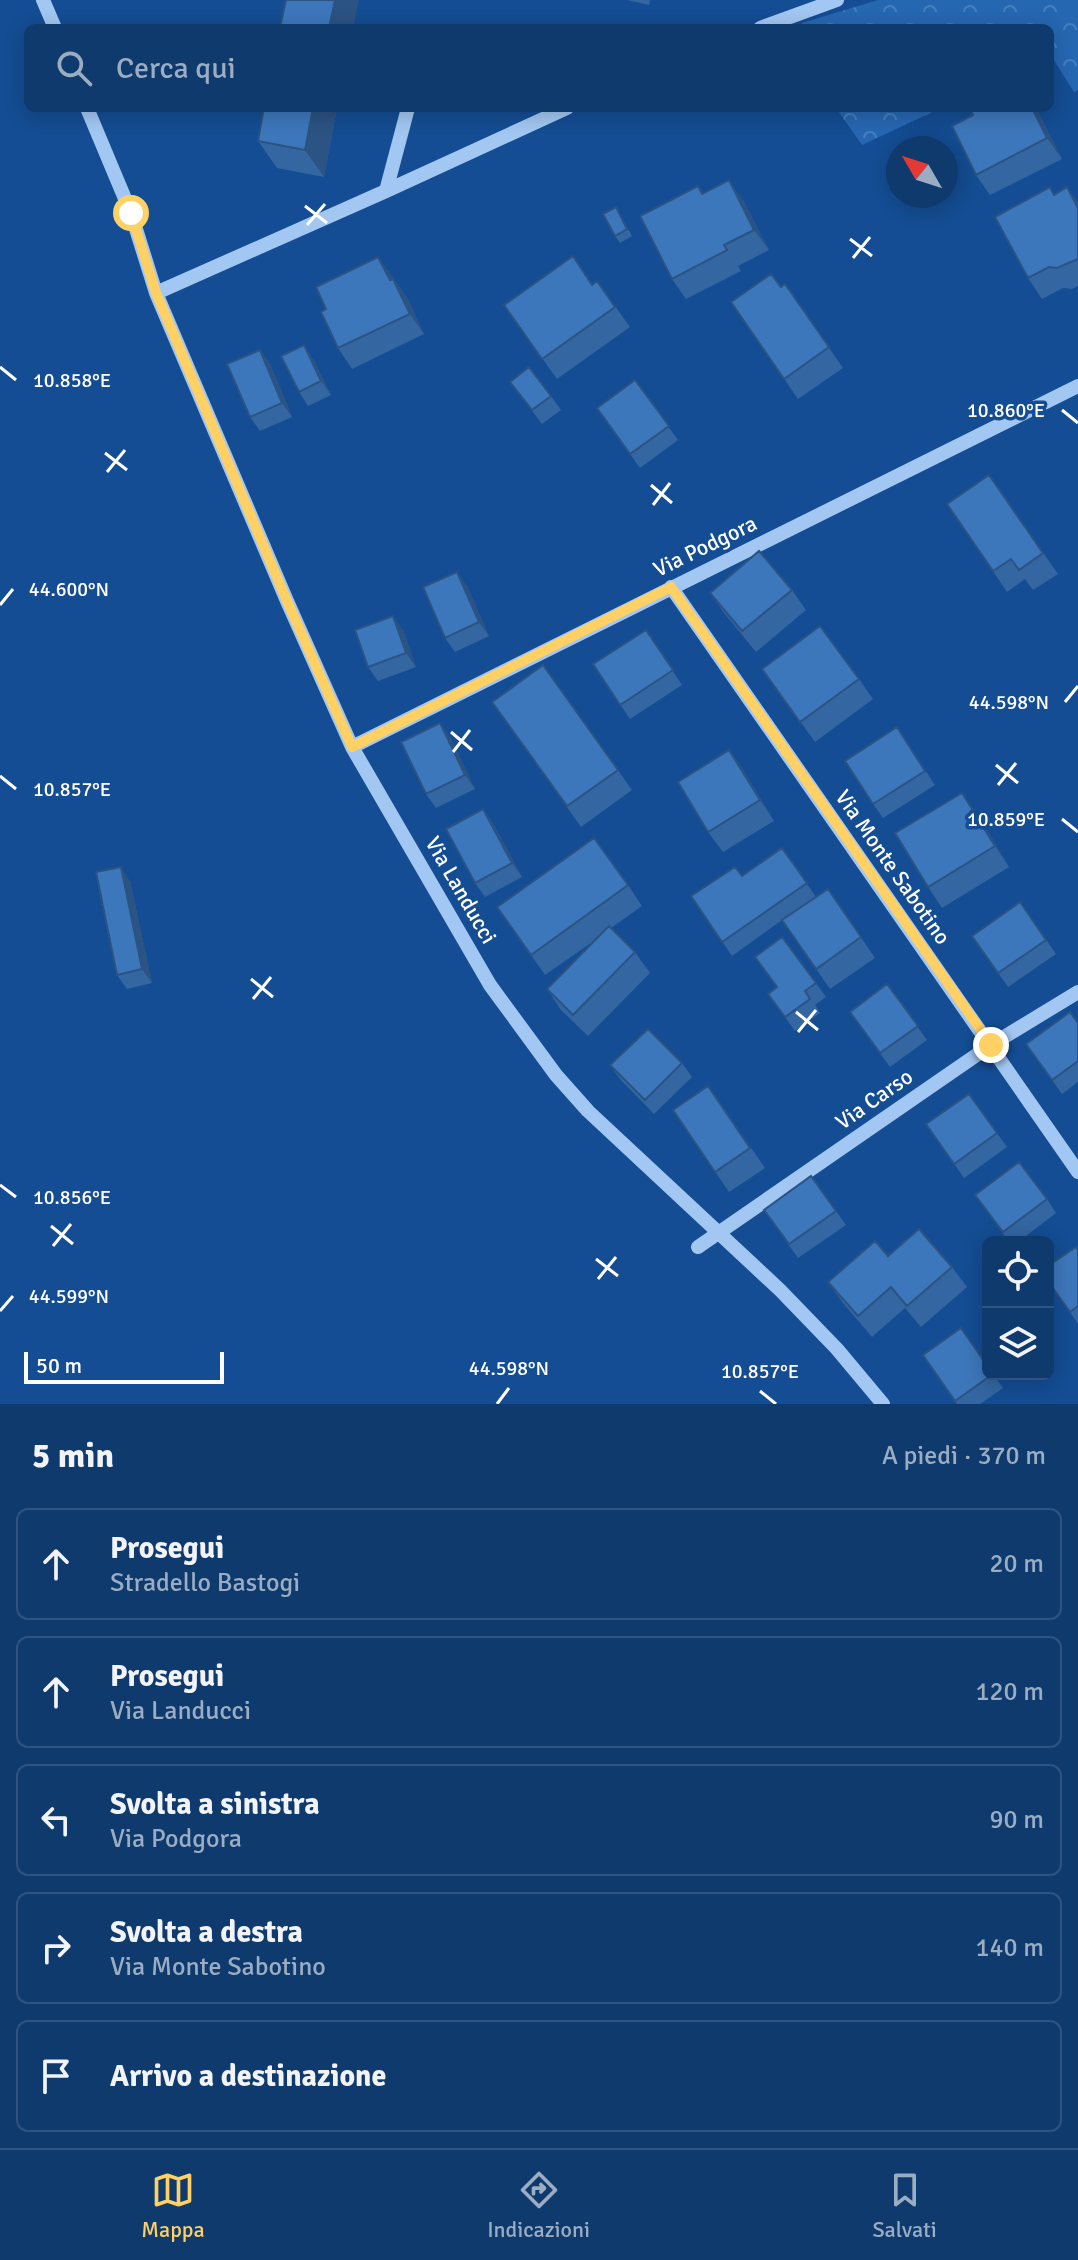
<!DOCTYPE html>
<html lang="it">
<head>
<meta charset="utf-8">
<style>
	body { margin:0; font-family:Signika,sans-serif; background:#184173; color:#f1f3f6 }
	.controls { position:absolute; right:24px; bottom:24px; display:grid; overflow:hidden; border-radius:12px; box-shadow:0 4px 20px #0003 }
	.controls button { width:72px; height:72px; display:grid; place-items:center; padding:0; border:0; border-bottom:2px solid #2f5481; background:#0f3a6e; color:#f1f3f6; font:40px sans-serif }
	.compass { position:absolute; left:886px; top:136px; width:72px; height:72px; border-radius:50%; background:#0f3a6e; box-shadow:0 4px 20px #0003; rotate:309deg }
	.scale { position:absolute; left:24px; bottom:20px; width:200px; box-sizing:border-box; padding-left:8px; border:4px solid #fff; border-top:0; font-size:22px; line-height:28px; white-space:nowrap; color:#fff; -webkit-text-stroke:6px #144d93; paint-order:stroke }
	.stop { position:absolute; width:24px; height:24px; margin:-18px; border:6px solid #ffd063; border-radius:50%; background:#fff }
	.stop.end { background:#ffd063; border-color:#fff; box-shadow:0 2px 8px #0008 }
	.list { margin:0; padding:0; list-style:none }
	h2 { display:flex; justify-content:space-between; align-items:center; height:104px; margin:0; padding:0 32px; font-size:34px }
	h2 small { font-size:26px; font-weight:400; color:#9badc2 }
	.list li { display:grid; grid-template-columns:52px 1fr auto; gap:24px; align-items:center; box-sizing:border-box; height:112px; margin:0 16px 16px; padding:0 16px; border:2px solid #2f5481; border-radius:12px }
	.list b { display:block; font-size:30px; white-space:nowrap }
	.list p { margin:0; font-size:26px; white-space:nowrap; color:#9badc2 }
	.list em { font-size:26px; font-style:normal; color:#9badc2 }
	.icon { flex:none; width:44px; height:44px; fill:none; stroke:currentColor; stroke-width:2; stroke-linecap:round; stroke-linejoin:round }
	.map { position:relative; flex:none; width:1078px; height:1404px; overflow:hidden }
	.search { position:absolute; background:#0f3a6e; box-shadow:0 4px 20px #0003; left:24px; right:24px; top:24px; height:88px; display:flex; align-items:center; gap:20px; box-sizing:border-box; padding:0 28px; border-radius:12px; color:#9badc2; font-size:30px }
	.sheet { height:744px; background:#0f3a6e }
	nav { display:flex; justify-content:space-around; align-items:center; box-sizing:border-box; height:112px; border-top:2px solid #2f5481; background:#0f3a6e; font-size:22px; color:#9badc2 }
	nav a { display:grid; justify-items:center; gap:4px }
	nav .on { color:#ffd063 }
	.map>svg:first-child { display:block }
</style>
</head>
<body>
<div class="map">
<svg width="1078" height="1404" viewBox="0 0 1078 1404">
	<defs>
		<pattern id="park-crowns" width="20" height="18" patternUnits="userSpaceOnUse" patternTransform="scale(2)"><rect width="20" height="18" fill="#2667b2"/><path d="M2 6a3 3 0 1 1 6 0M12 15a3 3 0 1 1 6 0" fill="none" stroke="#477ebe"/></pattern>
	</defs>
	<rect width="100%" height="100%" fill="#144d93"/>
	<path fill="url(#park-crowns)" d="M878 0H1078V90L1074 92 1052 57H1050V28H799L802 23Z
		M836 108H941L862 145Z"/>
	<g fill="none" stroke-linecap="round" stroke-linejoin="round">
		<path stroke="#a2c7f2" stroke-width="14" d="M43 0 55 28
			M760 28 837 0
			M87 108 131 213 156 293 287 601 352 747 490 985 556 1075 588 1111 780 1290 837 1349 883 1404
			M386 191 408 108
			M156 293 386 191 567 108
			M671 587 1078 1172
			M352 747 1078 386
			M698 1247 991 1045 1078 992"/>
	</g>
	<path fill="#3466a1" d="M627 0H650L649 5Z
		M337 108 324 177 277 168 258 141Z
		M1036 108 1062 159 990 195 976 175Z
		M698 186 703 193 743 200 769 250 738 266 741 271 686 299 672 279Z
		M1067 187 1078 202V286L1072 289 1063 288 1042 299 1028 278 1055 194Z
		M616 207 632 236 620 243 615 236Z
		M378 257 408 299 424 334 352 369 338 348 326 309Z
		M597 281 630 327 557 379 504 305 592 285Z
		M785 284 843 368 798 399 731 302 781 287Z
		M260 350 270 364 292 417 260 431 250 417Z
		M313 359 331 395 308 406 299 392Z
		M635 380 678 440 640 468 597 408Z
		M510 382 551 396 561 410 542 424Z
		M989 475 1058 574 1033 590 1025 579 1007 592 947 504Z
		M467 586 489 636 455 652 445 638Z
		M792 590 806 610 756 652 724 613 710 593Z
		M403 630 416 667 378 681 368 667Z
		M646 630 682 685 630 719 593 664Z
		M543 665 632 790 581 827 492 702Z
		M762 669 859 679 873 699 815 742Z
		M450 737 475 789 436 808 426 794Z
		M906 741 935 785 883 818 873 804Z
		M729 750 744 771 774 821 723 852 708 832Z
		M483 809 493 823 522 877 485 897 475 883Z
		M977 813 1009 867 942 908 928 887Z
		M782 848 816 897 828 889 875 958 830 989 782 920 732 956 691 896 742 876Z
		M130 881 152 983 127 989 117 975Z
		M628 885 642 906 611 928 635 952 650 973 588 1036 561 1010 547 989 598 938 545 975 497 907Z
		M1020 902 1056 954 1008 987 972 936Z
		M782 937 826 997 815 1005 820 1013 795 1031 768 994 777 987Z
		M887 984 927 1040 890 1067 850 1012Z
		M1078 1023V1082L1062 1094 1026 1044Z
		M682 1063 692 1077 654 1114 620 1079 610 1065Z
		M708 1086 765 1168 729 1192 673 1110Z
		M969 1094 1007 1147 964 1178 926 1124Z
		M811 1176 846 1225 798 1258 764 1210Z
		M975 1195 1047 1199 1056 1213 1018 1242H1009Z
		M1078 1250V1324L1048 1281Z
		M888 1256 952 1267 967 1287 921 1327 905 1308 872 1337 843 1303 828 1282Z
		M923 1355 993 1374 1003 1388 980 1404H957Z"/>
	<path fill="#2b5383" d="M335 0H359L353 28H329Z
		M313 108H337L324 177 305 150Z
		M1032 108H1036L1062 159 1047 138Z
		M729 180 743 200 769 250 754 230Z
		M1067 187 1078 202V208Z
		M378 257 408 299 424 334 410 314 390 280Z
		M304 345 313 359 331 395 321 381Z
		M260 350 270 364 292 417 282 403Z
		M457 572 467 586 489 636 479 622Z
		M393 616 403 630 416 667 406 653Z
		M440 723 450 737 475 789 465 775Z
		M729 750 744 771 774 821 760 800Z
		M962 793 977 813 1009 867 995 846Z
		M483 809 493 823 522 877 512 863Z
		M121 867 130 881 152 983 142 969Z"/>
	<path fill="#3d77bb" stroke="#2b5383" stroke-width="2" d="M286 0H335L329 28H280Z
		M264 108H313L305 150 258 141Z
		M970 108H1032L1047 138 976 175 952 126 973 115Z
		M729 180 754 230 724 245 727 250 672 279 640 216 698 186 702 194Z
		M1050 187 1054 195 1067 187 1078 208V259L1057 268 1049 267 1028 278 995 217Z
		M616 207 627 229 615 236 603 214Z
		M573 256 592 285 597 281 615 307 542 359 504 305Z
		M378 257 390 280 393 279 410 314 338 348 321 312 326 309 316 287Z
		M771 274 781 287 785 284 829 347 784 379 731 302Z
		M304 345 321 381 299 392 281 356Z
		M260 350 282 403 250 417 227 364Z
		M529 367 551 396 532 410 510 382Z
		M635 380 669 426 630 454 597 408Z
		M989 475 1043 553 1019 570 1011 559 993 571 947 504Z
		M759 551 792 590 742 631 710 593Z
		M457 572 479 622 445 638 423 587Z
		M393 616 406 653 368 667 355 630Z
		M820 626 859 679 800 722 762 669Z
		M646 630 673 670 620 705 593 664Z
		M543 665 618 770 567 806 492 702Z
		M440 723 465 775 426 794 401 742Z
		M897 727 925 771 873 804 845 761Z
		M729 750 760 800 708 832 678 782Z
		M962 793 995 846 928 887 895 833Z
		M483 809 512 863 475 883 446 829Z
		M594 838 628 885 531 955 497 907Z
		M782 848 807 883 722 942 691 896 735 867 742 876Z
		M121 867 142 969 117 975 96 872Z
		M828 889 861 937 816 969 782 920Z
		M1020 902 1046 940 998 973 972 936Z
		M609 926 635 952 573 1015 547 989Z
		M782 937 816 983 805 991 810 999 785 1017 768 994 777 987 755 957Z
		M887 984 918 1026 880 1053 850 1012Z
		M1070 1012 1078 1023V1061L1052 1080 1026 1044Z
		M648 1029 682 1063 645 1100 610 1065Z
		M708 1086 750 1148 715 1172 673 1110Z
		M969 1094 997 1133 954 1164 926 1124Z
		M1019 1162 1047 1199 1003 1232 975 1195Z
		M811 1176 836 1211 789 1244 764 1210Z
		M919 1229 952 1267 907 1306 891 1287 858 1316 828 1282 875 1241 888 1256Z
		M1076 1247 1078 1250V1306L1070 1312 1048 1281V1266Z
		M961 1328 988 1367V1374H993L955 1401 923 1355Z"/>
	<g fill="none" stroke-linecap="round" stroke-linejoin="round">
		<path stroke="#ffd063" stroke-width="10" d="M131 213 156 293 287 601 352 747 671 587 991 1045"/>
	</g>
	<path fill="none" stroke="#fff" stroke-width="3" d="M305 206 327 223M307 225 325 204M850 239 872 256M853 258 870 237M0 367 16 380M1062 410 1078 423M105 453 127 470M107 472 125 450M651 485 672 503M653 505 670 483M0 605 13 589M1065 702 1078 686M451 732 472 750M453 752 470 730M996 765 1018 783M0 776 16 789M998 785 1016 763M1062 819 1078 832M251 979 273 997M253 999 271 977M796 1012 818 1030M798 1032 816 1010M0 1185 16 1197M51 1226 73 1244M53 1246 71 1224M596 1259 618 1276M598 1279 616 1257M0 1311 13 1296M760 1391 776 1404M497 1404 509 1388"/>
	<g text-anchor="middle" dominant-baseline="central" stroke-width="7" stroke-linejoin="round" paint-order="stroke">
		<g font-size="22" fill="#fff" stroke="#144d93">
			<text transform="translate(705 546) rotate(-26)">Via Podgora</text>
			<text transform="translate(893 867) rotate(55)">Via Monte Sabotino</text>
			<text transform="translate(461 890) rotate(60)">Via Landucci</text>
			<text transform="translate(874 1099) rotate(-35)">Via Carso</text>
		</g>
	</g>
	<g font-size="20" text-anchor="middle" fill="#fff" stroke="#144d93" stroke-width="7" stroke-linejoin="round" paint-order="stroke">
		<text x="72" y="387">10.858°E</text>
		<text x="1006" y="417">10.860°E</text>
		<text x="69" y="596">44.600°N</text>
		<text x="1009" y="709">44.598°N</text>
		<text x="72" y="796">10.857°E</text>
		<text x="1006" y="826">10.859°E</text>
		<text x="72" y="1204">10.856°E</text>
		<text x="69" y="1303">44.599°N</text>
		<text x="509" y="1375">44.598°N</text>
		<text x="760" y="1378">10.857°E</text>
	</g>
</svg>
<div class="controls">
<button><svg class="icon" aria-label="locate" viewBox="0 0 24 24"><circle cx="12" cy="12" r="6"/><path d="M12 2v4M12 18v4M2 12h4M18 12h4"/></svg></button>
<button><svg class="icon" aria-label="layers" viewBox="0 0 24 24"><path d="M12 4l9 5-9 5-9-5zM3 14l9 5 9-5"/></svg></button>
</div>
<svg class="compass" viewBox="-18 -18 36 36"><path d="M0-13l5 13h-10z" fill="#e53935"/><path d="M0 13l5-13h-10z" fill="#9badc2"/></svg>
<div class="scale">50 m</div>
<div class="stop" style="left:131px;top:213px"></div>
<div class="stop end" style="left:991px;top:1045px"></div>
<div class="search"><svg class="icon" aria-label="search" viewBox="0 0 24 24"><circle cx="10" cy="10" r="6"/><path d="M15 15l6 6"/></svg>Cerca qui</div>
</div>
<section class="sheet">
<h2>5 min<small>A piedi · 370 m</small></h2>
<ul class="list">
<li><svg class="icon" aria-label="ahead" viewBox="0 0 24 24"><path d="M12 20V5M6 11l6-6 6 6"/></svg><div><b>Prosegui</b><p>Stradello Bastogi</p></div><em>20 m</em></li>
<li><svg class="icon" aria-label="ahead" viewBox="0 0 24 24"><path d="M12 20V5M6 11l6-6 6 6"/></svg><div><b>Prosegui</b><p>Via Landucci</p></div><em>120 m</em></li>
<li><svg class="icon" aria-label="left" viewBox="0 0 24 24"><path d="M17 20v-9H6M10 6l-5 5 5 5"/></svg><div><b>Svolta a sinistra</b><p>Via Podgora</p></div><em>90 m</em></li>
<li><svg class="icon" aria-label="right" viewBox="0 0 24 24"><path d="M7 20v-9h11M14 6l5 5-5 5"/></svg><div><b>Svolta a destra</b><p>Via Monte Sabotino</p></div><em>140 m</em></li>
<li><svg class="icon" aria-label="arrive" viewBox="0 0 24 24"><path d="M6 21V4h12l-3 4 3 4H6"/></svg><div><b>Arrivo a destinazione</b></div></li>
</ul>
</section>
<nav>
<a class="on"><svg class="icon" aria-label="map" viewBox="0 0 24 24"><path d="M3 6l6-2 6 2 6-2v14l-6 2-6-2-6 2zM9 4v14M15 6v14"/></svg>Mappa</a>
<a><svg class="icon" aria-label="directions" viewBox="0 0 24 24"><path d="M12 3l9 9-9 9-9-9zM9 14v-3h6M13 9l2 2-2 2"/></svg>Indicazioni</a>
<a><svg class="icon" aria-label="saved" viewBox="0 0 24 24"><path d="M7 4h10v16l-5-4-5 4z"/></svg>Salvati</a>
</nav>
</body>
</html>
